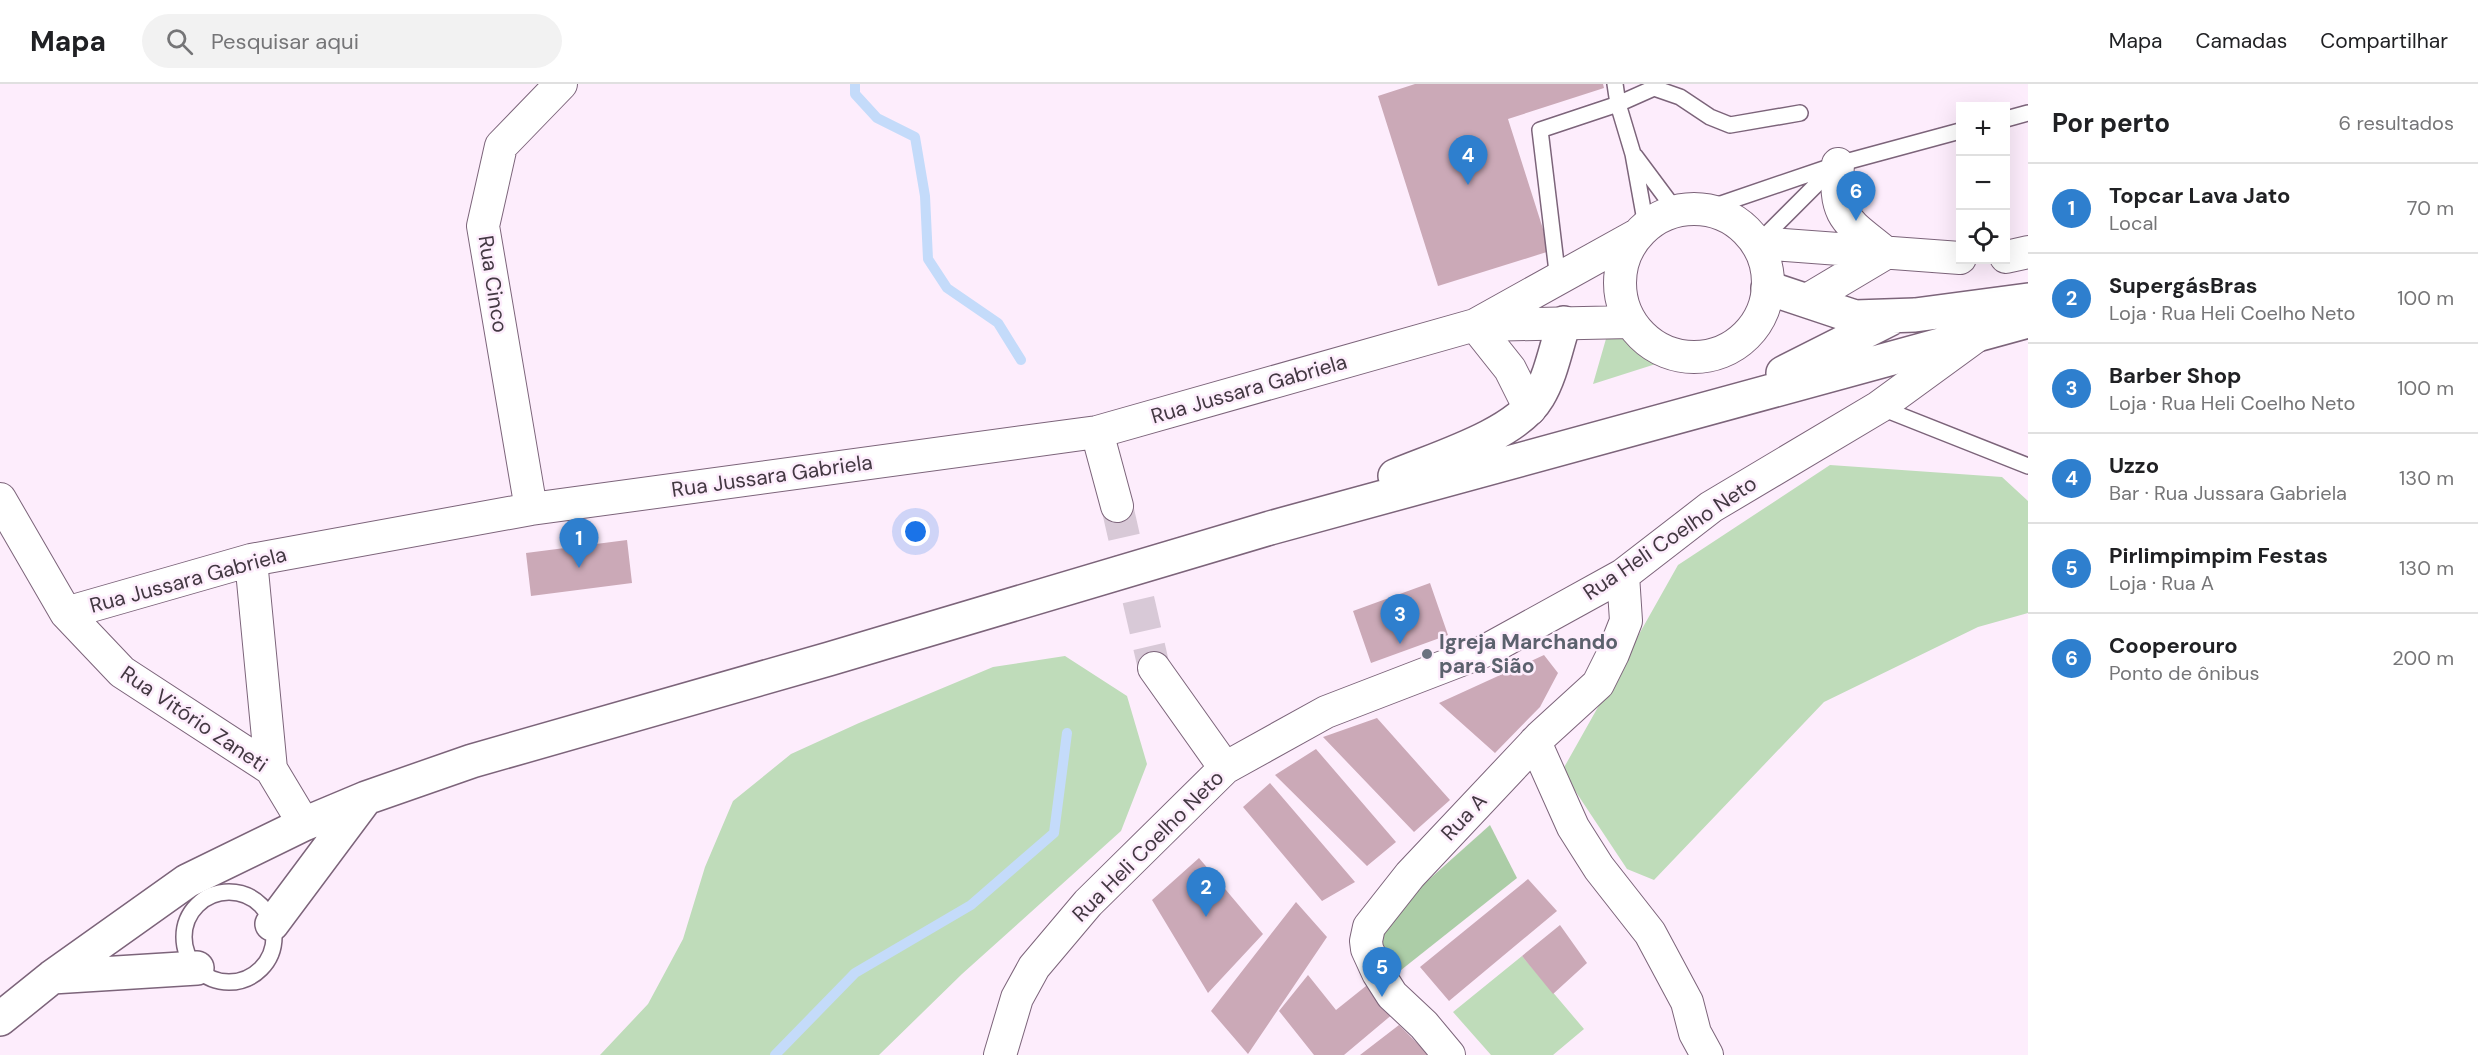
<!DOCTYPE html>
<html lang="pt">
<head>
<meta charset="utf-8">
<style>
	body { margin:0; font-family:"DM Sans",sans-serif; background:#f2f2f2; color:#202124 }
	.controls { position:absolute; right:18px; top:18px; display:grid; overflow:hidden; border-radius:0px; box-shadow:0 6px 24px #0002 }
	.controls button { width:54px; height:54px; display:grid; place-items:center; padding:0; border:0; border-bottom:2px solid #e0e0e0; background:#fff; color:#202124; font:30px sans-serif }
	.you { position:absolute; left:916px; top:448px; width:21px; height:21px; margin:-15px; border:4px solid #fff; border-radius:50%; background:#1a73e8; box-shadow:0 0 0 9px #1a73e833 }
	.badge { display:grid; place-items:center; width:39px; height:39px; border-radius:50%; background:#2e7fce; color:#fff; font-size:20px; font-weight:700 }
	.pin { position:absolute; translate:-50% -50px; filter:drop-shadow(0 2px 3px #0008) }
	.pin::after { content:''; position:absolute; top:32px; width:21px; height:18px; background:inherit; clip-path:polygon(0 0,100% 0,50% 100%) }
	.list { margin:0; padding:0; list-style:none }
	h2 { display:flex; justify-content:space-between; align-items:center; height:78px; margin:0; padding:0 24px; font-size:26px }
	h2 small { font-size:20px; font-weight:400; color:#757577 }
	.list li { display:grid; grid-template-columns:39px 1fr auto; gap:18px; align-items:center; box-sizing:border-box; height:90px; padding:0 24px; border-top:2px solid #e0e0e0 }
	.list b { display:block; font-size:22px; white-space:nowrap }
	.list p { margin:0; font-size:20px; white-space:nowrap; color:#757577 }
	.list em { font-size:20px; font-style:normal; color:#757577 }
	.icon { flex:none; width:33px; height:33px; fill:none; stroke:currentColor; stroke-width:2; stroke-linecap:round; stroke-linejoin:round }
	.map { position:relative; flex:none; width:2028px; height:971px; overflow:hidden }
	header { display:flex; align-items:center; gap:36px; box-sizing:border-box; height:84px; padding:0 30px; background:#fff; border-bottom:2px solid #e0e0e0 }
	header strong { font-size:28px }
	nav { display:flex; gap:33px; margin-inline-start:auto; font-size:21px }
	.search { width:420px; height:54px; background:#f2f2f2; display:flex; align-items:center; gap:15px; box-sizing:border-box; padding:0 21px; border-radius:33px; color:#757577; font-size:22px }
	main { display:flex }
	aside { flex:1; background:#fff }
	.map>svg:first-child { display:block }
</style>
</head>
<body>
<header>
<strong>Mapa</strong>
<div class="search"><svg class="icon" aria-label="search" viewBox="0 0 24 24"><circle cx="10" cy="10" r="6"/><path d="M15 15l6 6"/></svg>Pesquisar aqui</div>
<nav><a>Mapa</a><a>Camadas</a><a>Compartilhar</a></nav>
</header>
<main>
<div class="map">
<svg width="2028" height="971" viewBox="0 0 2028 971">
	<rect width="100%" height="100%" fill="#fdedfc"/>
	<path fill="#bfdcba" d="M1612 234 1662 278 1593 300Z
		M1830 381 2002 393 2028 417V529L1978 543 1824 618 1654 796 1627 785 1562 687 1678 481Z
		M1065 572 1127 612 1147 680 1121 747 962 890 879 971H600L648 920 683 855 705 783 733 717 791 670 859 639 993 583Z
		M1522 872 1584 945 1553 971H1491L1453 928Z"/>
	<path fill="#accda7" d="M1490 741 1517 794 1396 890 1379 861 1388 832Z"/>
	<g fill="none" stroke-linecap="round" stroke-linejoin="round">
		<path stroke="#c4dbfa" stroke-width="10" d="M855 0V10L877 34 915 53 925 112 928 175 947 204 998 239 1021 276
			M775 971 855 889 971 821 1054 749 1067 649"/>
	</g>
	<path fill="#cba9b7" d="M1415 0H1603L1604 4 1508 35 1550 167 1438 202 1378 12Z
		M627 456 632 499 531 512 526 469Z
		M1430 499 1448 551 1371 579 1353 527Z
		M1544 571 1558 589 1540 623 1495 669 1439 619Z
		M1377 634 1450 716 1414 748 1323 653Z
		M1316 665 1396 758 1367 782 1275 691Z
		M1270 699 1355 798 1322 817 1243 723Z
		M1199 774 1263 850 1208 909 1152 816Z
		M1528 795 1557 827 1449 917 1420 883Z
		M1296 818 1327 853 1248 970 1211 927Z
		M1560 841 1587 879 1553 910 1522 872Z
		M1308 891 1336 926 1371 898 1394 929 1344 971H1314L1279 927Z
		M1399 941 1429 971H1360Z"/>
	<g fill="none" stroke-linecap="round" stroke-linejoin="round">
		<path stroke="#d8c9d7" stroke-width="32" stroke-dasharray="32 16" stroke-linecap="butt" d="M1117 422 1154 584"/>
		<defs>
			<path id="lane" d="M1615 0 1618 20 1633 70 1646 142
				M2006 35 2028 29
				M1635 72 1676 127
				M1709 124 1838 80 1960 47
				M1759 158 1833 84
				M1558 196 1540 46 1618 20 1654 4 1680 13 1710 33 1730 41 1800 29
				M1879 323 2028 382
				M184 853a45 45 0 1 1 90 0a45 45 0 1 1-90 0Z"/>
			<path id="street" d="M1838 80C1834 135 1846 136 1886 169
				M1620 199a74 74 0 1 1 148 0a74 74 0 1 1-148 0Z
				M1757 159 1960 174
				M2006 173 2028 168
				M1807 216 1886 169
				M1475 241 1510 285 1530 325
				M1482 241 1631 238
				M1097 348 1117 422
				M0 415 66 529 122 588 271 685 304 740
				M531 425 483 142 501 62 561 0
				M251 476 271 685
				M66 529 251 476 531 425 1097 348 1475 241 1637 151
				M1154 584 1225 684
				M1535 658 1573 743 1599 784 1650 849 1687 918 1695 949 1707 971
				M1000 971 1017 914 1034 883 1088 819 1225 684 1326 628 1487 566 1623 491 1711 423 1879 323 1975 253
				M1449 971 1424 941 1392 911 1378 889 1367 865 1366 857 1369 843 1410 791 1541 652 1598 600 1613 570 1626 537 1623 491"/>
			<path id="primary" d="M1768 204 1855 233 1915 231 2028 216
				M1783 289 1890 235
				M1395 392C1435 375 1516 351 1538 313 1551 292 1556 263 1564 239
				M272 840 366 714
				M52 893 197 884
				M0 935 52 893 187 797 304 740 366 714 472 677 829 575 1270 444 2028 237"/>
		</defs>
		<use href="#lane" stroke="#7c647a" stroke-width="18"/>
		<use href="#street" stroke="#7c647a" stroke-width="34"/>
		<use href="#primary" stroke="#7c647a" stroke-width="36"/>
		<use href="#lane" stroke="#fff" stroke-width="15"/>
		<use href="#street" stroke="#fff" stroke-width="32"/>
		<use href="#primary" stroke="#fff" stroke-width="33"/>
	</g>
	<circle fill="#6b7280" stroke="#fdedfc" stroke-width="2" cx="1427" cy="570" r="6"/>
	<g text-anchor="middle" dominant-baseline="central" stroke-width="5" stroke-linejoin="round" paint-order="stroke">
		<g font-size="21" fill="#433842" stroke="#fdedfc">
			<text transform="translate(493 200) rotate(81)">Rua Cinco</text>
			<text transform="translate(1249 305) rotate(-16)">Rua Jussara Gabriela</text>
			<text transform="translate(772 392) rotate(-8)">Rua Jussara Gabriela</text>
			<text transform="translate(1670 454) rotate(-34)">Rua Heli Coelho Neto</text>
			<text transform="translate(188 496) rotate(-15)">Rua Jussara Gabriela</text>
			<text transform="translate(194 635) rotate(34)">Rua Vitório Zaneti</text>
			<text transform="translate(1464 733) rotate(-47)">Rua A</text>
			<text transform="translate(1148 762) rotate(-45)">Rua Heli Coelho Neto</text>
		</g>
		<g font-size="21" font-weight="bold" fill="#5b616d" stroke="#fdedfc" text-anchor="start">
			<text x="1439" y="558">Igreja Marchando<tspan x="1439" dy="24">para Sião</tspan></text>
		</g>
	</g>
</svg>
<div class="controls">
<button>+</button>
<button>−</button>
<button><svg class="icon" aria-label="locate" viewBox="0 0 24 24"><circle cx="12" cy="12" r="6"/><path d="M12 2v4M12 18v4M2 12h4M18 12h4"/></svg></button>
</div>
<div class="you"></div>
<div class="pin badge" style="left:579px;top:484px">1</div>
<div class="pin badge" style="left:1206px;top:833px">2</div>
<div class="pin badge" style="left:1400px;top:560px">3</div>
<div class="pin badge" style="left:1468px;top:101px">4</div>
<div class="pin badge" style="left:1382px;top:913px">5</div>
<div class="pin badge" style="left:1856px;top:137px">6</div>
</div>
<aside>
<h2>Por perto<small>6 resultados</small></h2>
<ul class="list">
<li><span class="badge">1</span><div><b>Topcar Lava Jato</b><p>Local</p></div><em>70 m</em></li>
<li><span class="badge">2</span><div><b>SupergásBras</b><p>Loja · Rua Heli Coelho Neto</p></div><em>100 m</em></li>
<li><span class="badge">3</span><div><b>Barber Shop</b><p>Loja · Rua Heli Coelho Neto</p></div><em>100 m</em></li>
<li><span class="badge">4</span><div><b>Uzzo</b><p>Bar · Rua Jussara Gabriela</p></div><em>130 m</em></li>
<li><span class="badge">5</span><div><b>Pirlimpimpim Festas</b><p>Loja · Rua A</p></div><em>130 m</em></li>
<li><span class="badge">6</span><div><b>Cooperouro</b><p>Ponto de ônibus</p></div><em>200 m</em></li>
</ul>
</aside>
</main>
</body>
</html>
